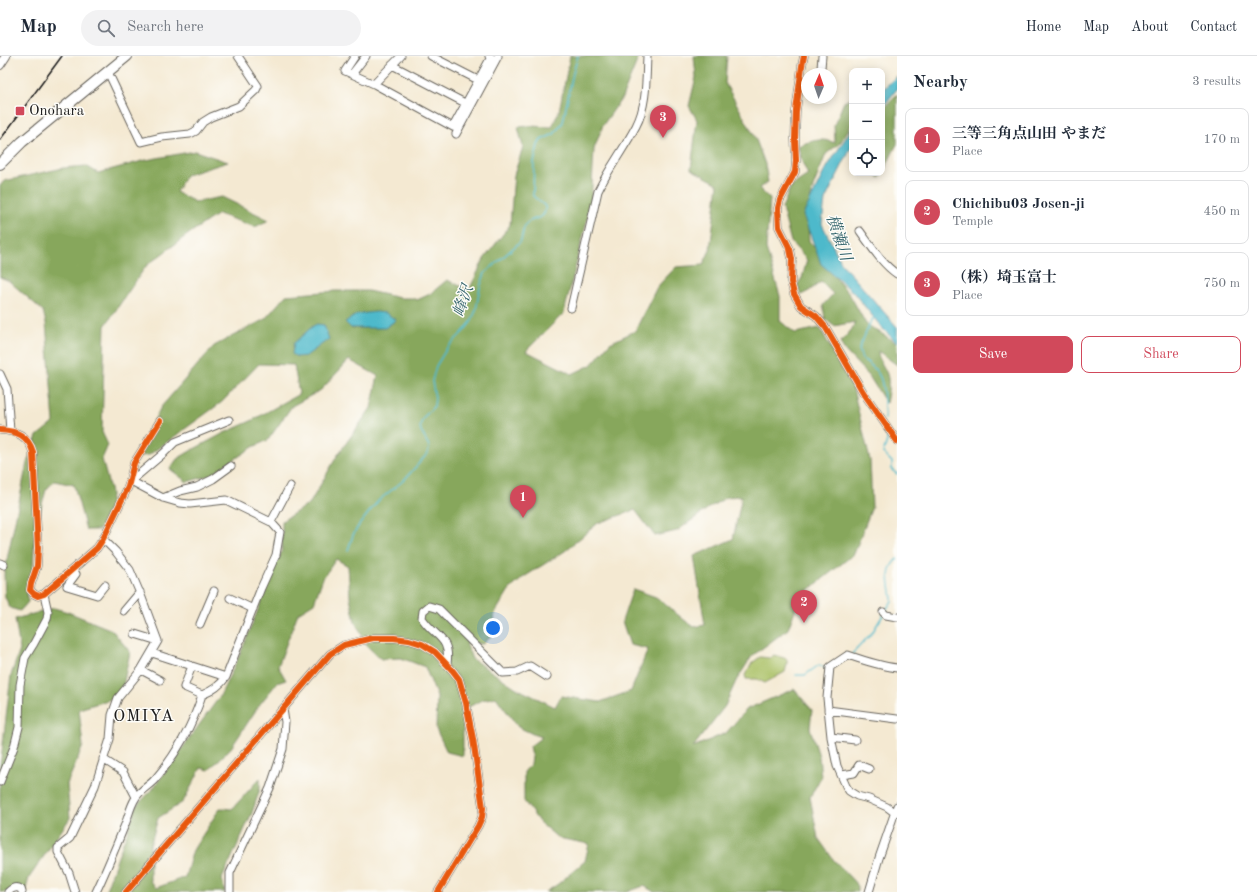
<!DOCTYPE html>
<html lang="en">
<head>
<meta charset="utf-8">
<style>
	body { margin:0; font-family:"Old Standard TT","Noto Serif JP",serif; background:#f2f2f3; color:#1f2937 }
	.controls { position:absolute; right:12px; top:12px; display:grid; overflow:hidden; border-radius:8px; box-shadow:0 2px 10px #0003 }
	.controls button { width:36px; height:36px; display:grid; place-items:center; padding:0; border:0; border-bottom:1px solid #e0e1e3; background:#fff; color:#1f2937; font:20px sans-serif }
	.compass { position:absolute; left:801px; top:12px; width:36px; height:36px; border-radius:50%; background:#fff; box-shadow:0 2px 10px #0003; rotate:2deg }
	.you { position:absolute; left:493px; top:572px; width:14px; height:14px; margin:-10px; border:3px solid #fff; border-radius:50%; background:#1a73e8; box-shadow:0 0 0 6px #1a73e833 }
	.badge { display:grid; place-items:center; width:26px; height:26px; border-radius:50%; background:#d1495b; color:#fff; font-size:13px; font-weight:700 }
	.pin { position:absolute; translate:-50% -33px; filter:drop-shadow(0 1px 2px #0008) }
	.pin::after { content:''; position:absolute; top:21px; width:14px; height:12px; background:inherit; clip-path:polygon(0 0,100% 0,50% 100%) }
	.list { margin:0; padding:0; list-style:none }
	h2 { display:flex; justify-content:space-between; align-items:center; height:52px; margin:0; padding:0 16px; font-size:17px }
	h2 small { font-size:13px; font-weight:400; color:#747a83 }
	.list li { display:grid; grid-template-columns:26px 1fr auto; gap:12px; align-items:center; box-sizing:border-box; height:64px; margin:0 8px 8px; padding:0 8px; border:1px solid #e0e1e3; border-radius:8px }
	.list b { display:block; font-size:15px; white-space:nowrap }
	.list p { margin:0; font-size:13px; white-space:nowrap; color:#747a83 }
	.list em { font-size:13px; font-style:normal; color:#747a83 }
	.actions { display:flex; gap:8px; padding:12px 16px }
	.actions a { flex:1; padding:9px 0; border:1px solid #d1495b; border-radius:8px; text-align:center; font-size:14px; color:#d1495b }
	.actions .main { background:#d1495b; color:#fff }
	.icon { flex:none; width:22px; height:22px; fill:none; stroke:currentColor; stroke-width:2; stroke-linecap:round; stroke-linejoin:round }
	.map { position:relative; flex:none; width:897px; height:836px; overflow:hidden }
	header { display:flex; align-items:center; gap:24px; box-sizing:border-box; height:56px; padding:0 20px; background:#fff; border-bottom:1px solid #e0e1e3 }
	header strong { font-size:19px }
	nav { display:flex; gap:22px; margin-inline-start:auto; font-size:14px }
	.search { width:280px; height:36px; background:#f2f2f3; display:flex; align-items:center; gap:10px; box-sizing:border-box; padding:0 14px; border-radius:22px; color:#747a83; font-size:15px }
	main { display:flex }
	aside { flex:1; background:#fff }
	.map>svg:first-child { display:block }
</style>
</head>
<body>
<header>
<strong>Map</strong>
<div class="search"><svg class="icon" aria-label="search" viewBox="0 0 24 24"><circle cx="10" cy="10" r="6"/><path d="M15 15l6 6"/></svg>Search here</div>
<nav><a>Home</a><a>Map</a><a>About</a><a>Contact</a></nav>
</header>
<main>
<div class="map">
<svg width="897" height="836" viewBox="0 0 897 836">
	<rect width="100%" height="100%" fill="#fdfcf7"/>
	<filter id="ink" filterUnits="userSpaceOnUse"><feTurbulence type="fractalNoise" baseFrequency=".025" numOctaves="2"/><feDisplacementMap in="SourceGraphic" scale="8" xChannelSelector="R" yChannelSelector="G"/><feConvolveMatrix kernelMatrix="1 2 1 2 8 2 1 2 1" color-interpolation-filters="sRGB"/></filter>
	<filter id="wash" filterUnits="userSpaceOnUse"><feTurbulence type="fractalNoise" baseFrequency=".012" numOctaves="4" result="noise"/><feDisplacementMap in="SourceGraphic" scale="16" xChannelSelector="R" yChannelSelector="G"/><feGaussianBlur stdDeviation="0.9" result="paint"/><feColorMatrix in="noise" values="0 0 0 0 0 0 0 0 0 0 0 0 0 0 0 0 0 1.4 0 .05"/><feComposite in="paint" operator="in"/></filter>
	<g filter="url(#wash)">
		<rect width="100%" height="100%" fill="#f4e9d2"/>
		<path fill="#aac166" stroke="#636e41" d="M774 599 787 603V608L785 616 765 627 757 623H746L745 619 752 607 760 601 770 602Z"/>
		<path fill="#87a75b" stroke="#52623c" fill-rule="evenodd" d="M570 0H639L622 42 603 69 594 93 591 148 564 257 526 295 572 318 591 309 610 287 635 275 657 231 676 211 703 209 710 194 718 128 691 113 697 64 689 50 696 21 694 0H727L725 27 755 81 765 108 768 126 759 132 770 143 766 192 780 240V265L795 277 820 272 853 333 870 404 872 451 854 498 800 541 788 573 752 600 736 625 725 650 693 691 726 677 747 653 794 633 812 654 810 672 819 700 821 721 810 741 818 782 833 803 858 830 857 836H654L644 830 627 836H546L558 828 585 805 589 788 558 782 539 766 524 745V716L531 708 532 700 530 690 542 681 535 679 518 671 496 641 482 644 463 654V700L447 696 436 673 437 641 425 611 401 602 381 603 368 591 355 566 350 541 348 510 336 503 323 522 314 547 298 557 278 610 286 624 277 627 260 648 231 692 209 714 201 712 183 746 158 762 150 790V825L156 832 185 821 193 794 220 752 232 753 260 722V733L252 757 222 823 225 836H123L121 833 116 836H105L137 749 152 734 220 640 241 596 282 494V465L310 447 337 400 371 352 378 320 349 304 321 334 292 350 268 384 253 391 211 419 187 426 170 413 177 403 192 394 224 377 251 365 299 338 294 309 259 308 222 346 149 399 135 401 161 351 214 290 265 263 286 239 335 235H368L400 242H412L417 244 430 238 447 224 469 234 484 203 510 169 514 119 523 91 518 71 529 70 552 71 559 55ZM396 264 385 271 351 272ZM742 440 733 483 694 500 705 569 693 571 656 541 633 533 622 565 630 589 648 593 631 635 600 646 561 640 555 651 518 633 472 603 466 587 483 588 492 579 495 557 509 534 524 521 565 495 598 467 635 454 655 480 677 475 710 451 727 441Z
			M897 38V88L880 122 872 117H882V54Z
			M850 43H852V68L840 87 826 98 813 131 807 157 809 185 822 200 834 220 850 239 866 268 892 284 897 288V309L878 295C878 304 884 310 887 318 890 327 888 338 886 347L869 320 846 296 840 287 852 273 855 266 834 270 825 263 823 249 833 238 821 226 809 235 801 239 797 229 802 222 807 204 791 186 782 152 791 130 808 119 802 106 798 90C810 85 822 81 835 87L834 69 844 46Z
			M195 95 228 106 186 119 176 136 195 146 222 141 269 164 255 171 218 158 190 177 146 210 105 270 102 376 108 389 102 403 111 437 110 450 99 474H86L74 429 54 425 46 434 35 473 33 512 27 537 28 546 20 555 10 552 5 541 4 518 27 407 37 380 54 366 46 267 43 255 9 225 0 221V130L4 125 63 112 86 110 98 117 146 104Z
			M54 552 68 556 112 574 130 596 121 640 79 653 83 690 67 728 70 762 29 822 25 836H0V712L11 619 20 594 15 563Z"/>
		<path fill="#4eb9cb" stroke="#356a74" d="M897 20V33L882 52V34Z
			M852 72V90L825 144 822 168 842 208 897 271V287L883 273 853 236 821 208 803 159 824 116Z
			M376 256 386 257 396 264 385 272H351L345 266 358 258Z
			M317 268 324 269 329 283 306 300 297 301 292 298 294 287 313 270Z"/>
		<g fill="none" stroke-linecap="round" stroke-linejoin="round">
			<path stroke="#4eb9cb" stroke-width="1.5" d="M875 260 870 267 859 293 862 303C889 318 882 338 885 363
				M887 375V385L883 397 892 406V414L897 418
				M348 494 353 479 359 469 378 445 404 424 428 397 429 390 421 375 420 369 424 361 434 350 435 342 432 325 436 310 447 292 464 275 471 266 476 254 480 231 485 217 520 186C523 181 522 173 526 168 533 160 547 165 545 150L533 140 534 106 538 89 541 84 554 78 563 66 573 17 578 0
				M885 555 892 545C892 530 883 516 897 503
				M852 598 872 577 883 559
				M796 619H805L819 609 828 613"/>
		</g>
	</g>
	<g filter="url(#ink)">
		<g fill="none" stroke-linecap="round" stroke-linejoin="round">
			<defs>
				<path id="minor" d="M355 0 345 15 374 28 453 71 491 1 489 0
					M431 0 478 24
					M804 0 802 10 796 55 795 83 796 105 795 116 780 144 778 152 779 171 790 193 792 203 791 226 794 238 801 250 816 260 826 272 863 336 897 385
					M392 9 465 47
					M821 12 822 0
					M108 16 141 86 162 81 190 78 196 75 203 66 211 61 239 50 256 34 258 30 238 0
					M352 18 366 0
					M374 28 401 0
					M456 78 498 0
					M860 175C871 190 882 208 897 218
					M571 252 598 135C609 112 624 93 636 70 647 49 646 23 647 0
					M0 318 7 333 10 375
					M0 374C16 375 28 379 33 396L38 492 37 510 31 528 30 534 34 538 38 540 44 538 97 492 103 483 128 431 134 407 160 365
					M131 425 164 397 175 386 229 364
					M163 442 180 435 197 431 213 423 231 410
					M271 466 290 430
					M0 507 4 509
					M73 514 76 518 67 530 97 539 105 529
					M230 542 253 553
					M124 555 140 536
					M883 556 886 559 897 561
					M200 568 214 535
					M135 578 158 585
					M152 597 226 621
					M447 608C451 581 435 582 422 562L423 555 429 550 439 553 503 617 517 616 530 610 547 621
					M192 610 184 631 202 639
					M141 614 160 624
					M828 654 897 663
					M831 681 855 684
					M103 703 123 716 136 741
					M842 719 854 717 859 709 869 713
					M0 726 14 691 19 671 20 629 25 602 33 589 47 563 48 556 44 538
					M895 757 887 751 869 743 857 740 849 735 846 730 837 710 831 681 827 642 830 611 848 599C865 605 880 610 897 612
					M8 836C12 832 16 830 21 833L22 836
					M75 836 69 817 58 796V792L70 782 95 730 110 683 112 659 118 642 141 614 158 585 142 542 130 514 116 496 103 483
					M96 836C106 815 115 793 124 771 128 762 130 751 135 743 140 733 150 730 156 722 176 699 193 668 202 639 212 635 220 630 226 621L261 532 276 499 280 476 271 466 226 444 190 448 180 447 163 442 131 425
					M126 836 330 598 344 589 373 582H394L409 584 422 588 435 596 453 615 459 623 466 647 473 683 483 752 482 761 478 770 438 836
					M230 836V817L270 732 283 693 285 666 283 653
					M869 836 879 802 897 750"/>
				<path id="major" d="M0 9 6 0"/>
				<path id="highway" d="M0 108 22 86 127 0"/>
			</defs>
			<use href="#minor" stroke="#68645c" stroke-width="9"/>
			<use href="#major" stroke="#68645c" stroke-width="10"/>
			<use href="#highway" stroke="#68645c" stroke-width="12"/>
			<use href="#minor" stroke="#fff" stroke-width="7"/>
			<use href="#major" stroke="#fff" stroke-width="8"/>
			<use href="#highway" stroke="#fff" stroke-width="10"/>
			<path stroke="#1c1c1c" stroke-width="1.5" d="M0 84 62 0"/>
			<defs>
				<path id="cycleway" d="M804 0 802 10 796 55 795 83 796 105 795 116 780 144 778 152 779 171 790 193 792 203 791 226 794 238 801 250 816 260 826 272 863 336 897 385
					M0 374C16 375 28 379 33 396L38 492 37 510 31 528 30 534 34 538 38 540 44 538 97 492 103 483 128 431 134 407 160 365
					M126 836 330 598 344 589 373 582H394L409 584 422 588 435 596 453 615 459 623 466 647 473 683 483 752 482 761 478 770 438 836"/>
			</defs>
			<use href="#cycleway" stroke="#fdfcf7" stroke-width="8"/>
			<use href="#cycleway" stroke="#e8590c" stroke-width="6"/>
		</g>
	</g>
	<rect fill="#d1495b" stroke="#fdfcf7" stroke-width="1.5" x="15" y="50" width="10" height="10" rx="2"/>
	<g text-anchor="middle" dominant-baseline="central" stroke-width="3" stroke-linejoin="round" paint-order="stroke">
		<g font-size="15" fill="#1c1c1c" stroke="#fdfcf7" text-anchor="start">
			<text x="29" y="55">Onohara</text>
		</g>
		<g font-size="16" font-style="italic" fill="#32636b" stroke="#fdfcf7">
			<text transform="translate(838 182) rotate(71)">横瀬川</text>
			<text transform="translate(464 245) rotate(-71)">峰沢</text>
		</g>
		<g font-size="17" letter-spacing="1" fill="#1c1c1c" stroke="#fdfcf7">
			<text x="144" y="660">OMIYA</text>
		</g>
	</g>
</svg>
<div class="controls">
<button>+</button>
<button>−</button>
<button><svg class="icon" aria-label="locate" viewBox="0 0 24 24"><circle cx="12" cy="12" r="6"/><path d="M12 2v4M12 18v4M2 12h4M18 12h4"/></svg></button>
</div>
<svg class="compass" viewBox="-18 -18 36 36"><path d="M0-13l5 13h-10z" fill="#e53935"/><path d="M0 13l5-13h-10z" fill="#747a83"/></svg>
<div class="you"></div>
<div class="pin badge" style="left:523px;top:462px">1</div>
<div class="pin badge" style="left:804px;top:567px">2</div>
<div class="pin badge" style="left:663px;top:82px">3</div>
</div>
<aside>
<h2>Nearby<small>3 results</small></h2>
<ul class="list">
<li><span class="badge">1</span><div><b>三等三角点山田 やまだ</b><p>Place</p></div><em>170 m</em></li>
<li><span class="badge">2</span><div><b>Chichibu03 Josen-ji</b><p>Temple</p></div><em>450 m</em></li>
<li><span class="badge">3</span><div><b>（株）埼玉富士</b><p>Place</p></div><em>750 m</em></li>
</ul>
<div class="actions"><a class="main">Save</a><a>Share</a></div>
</aside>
</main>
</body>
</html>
